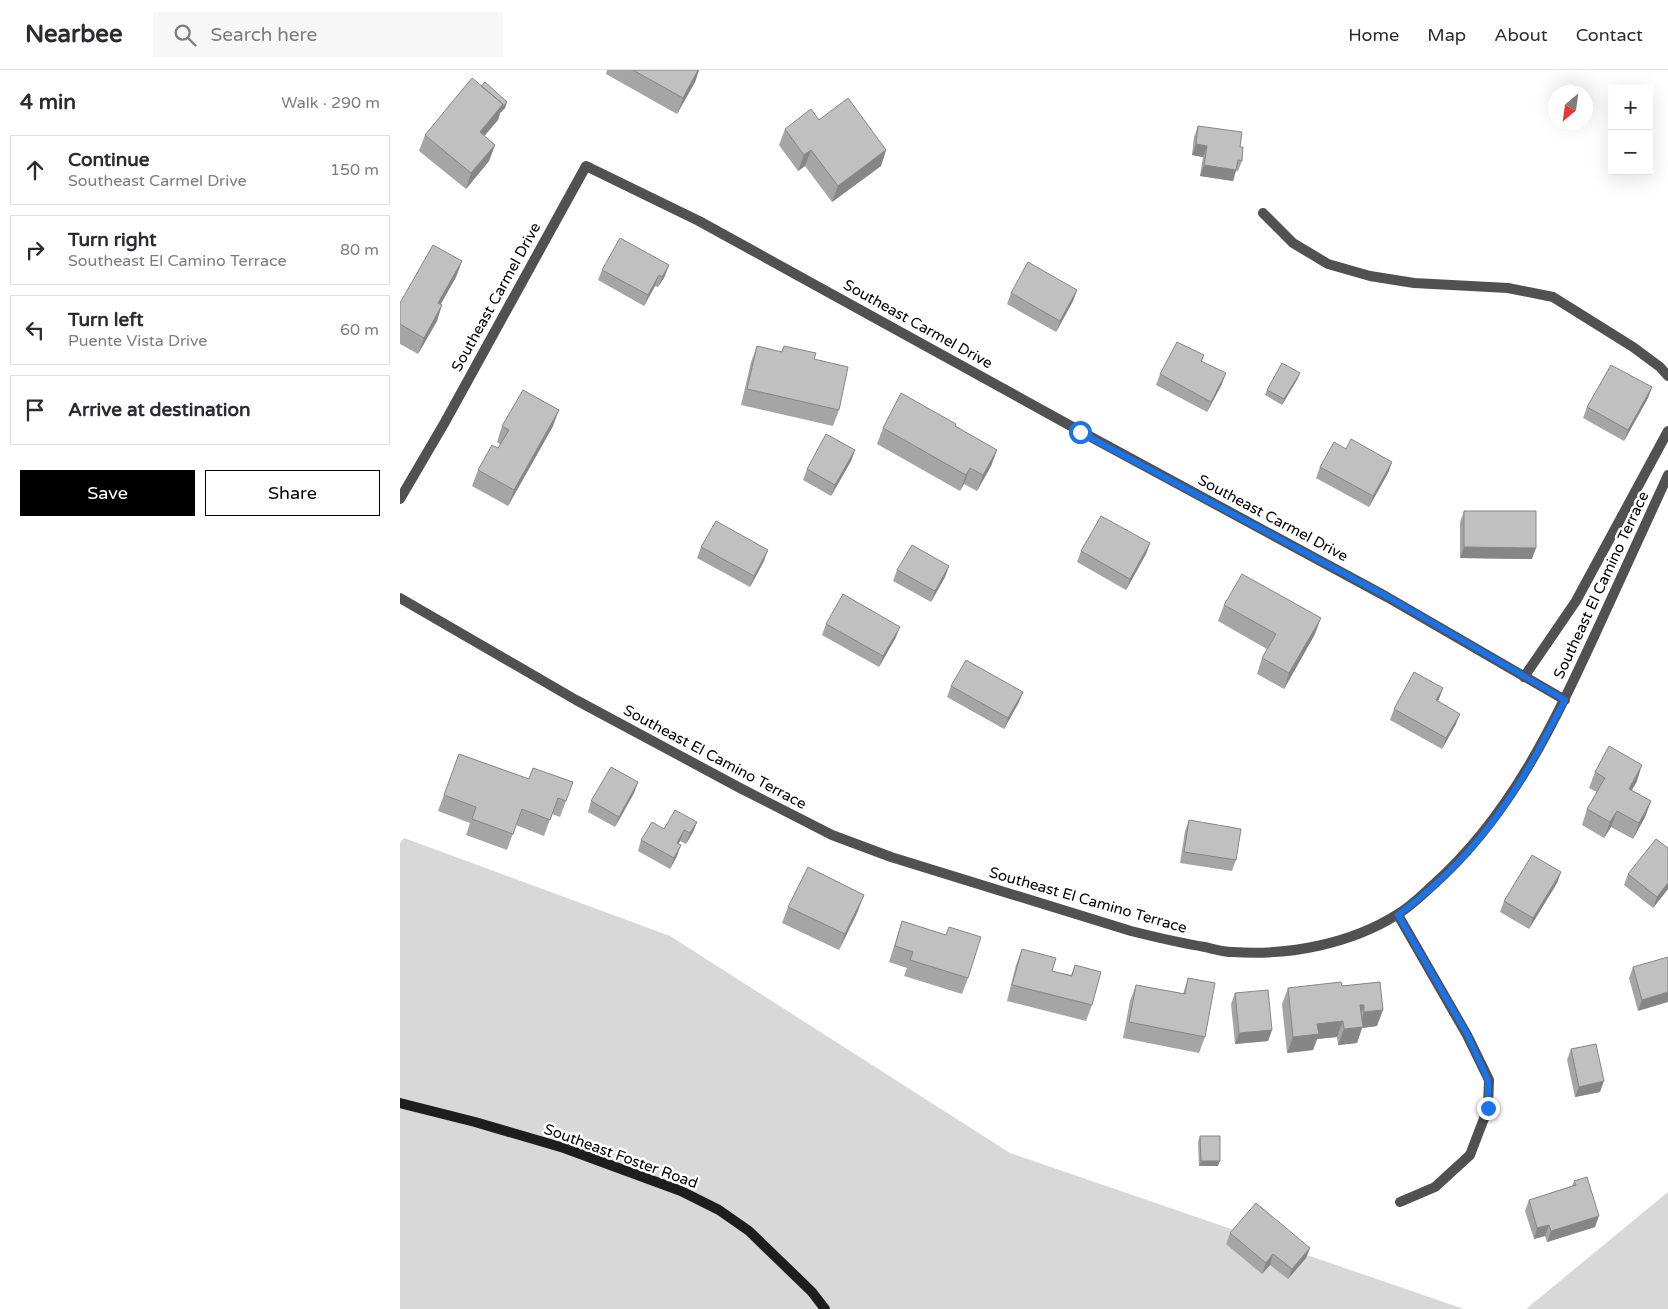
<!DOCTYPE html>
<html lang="en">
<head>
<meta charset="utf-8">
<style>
	body { margin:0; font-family:"Varela Round",sans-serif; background:#f7f7f7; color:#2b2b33 }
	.controls { position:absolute; right:15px; top:15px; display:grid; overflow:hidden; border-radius:0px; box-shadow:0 5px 20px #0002 }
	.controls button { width:45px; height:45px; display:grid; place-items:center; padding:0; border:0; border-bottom:1px solid #e1e1e2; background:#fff; color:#2b2b33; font:25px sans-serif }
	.compass { position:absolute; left:1148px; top:15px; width:45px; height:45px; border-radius:50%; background:#fff; box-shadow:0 5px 20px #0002; rotate:209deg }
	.stop { position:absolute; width:15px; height:15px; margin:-11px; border:4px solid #1a73e8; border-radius:50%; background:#fff }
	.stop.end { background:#1a73e8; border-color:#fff; box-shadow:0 1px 5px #0008 }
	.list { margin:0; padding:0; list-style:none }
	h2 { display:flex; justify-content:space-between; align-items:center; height:65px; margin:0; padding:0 20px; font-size:21px }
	h2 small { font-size:16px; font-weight:400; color:#7c7c81 }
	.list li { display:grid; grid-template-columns:32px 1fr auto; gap:15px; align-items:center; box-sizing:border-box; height:70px; margin:0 10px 10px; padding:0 10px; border:1px solid #e1e1e2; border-radius:0px }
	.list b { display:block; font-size:19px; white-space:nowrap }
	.list p { margin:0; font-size:16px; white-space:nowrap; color:#7c7c81 }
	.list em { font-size:16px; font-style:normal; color:#7c7c81 }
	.actions { display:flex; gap:10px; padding:15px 20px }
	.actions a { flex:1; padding:11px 0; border:1px solid #000; border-radius:0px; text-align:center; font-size:18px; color:#000 }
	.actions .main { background:#000; color:#fff }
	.icon { flex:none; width:28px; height:28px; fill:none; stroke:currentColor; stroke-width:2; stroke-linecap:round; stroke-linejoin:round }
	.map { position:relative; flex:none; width:1268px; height:1239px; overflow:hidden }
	header { display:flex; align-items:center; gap:30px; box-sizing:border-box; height:70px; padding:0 25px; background:#fff; border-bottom:1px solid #e1e1e2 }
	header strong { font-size:24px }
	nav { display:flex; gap:28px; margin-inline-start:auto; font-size:18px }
	.search { width:350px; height:45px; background:#f7f7f7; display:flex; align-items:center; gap:12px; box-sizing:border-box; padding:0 18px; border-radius:0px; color:#7c7c81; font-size:19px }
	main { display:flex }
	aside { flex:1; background:#fff }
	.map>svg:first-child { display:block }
</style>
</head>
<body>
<header>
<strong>Nearbee</strong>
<div class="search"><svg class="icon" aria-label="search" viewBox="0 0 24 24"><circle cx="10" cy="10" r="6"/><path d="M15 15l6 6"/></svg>Search here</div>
<nav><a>Home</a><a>Map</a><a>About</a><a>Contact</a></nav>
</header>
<main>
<aside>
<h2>4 min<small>Walk · 290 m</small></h2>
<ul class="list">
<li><svg class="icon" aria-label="ahead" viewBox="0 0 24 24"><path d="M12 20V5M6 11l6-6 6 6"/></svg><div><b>Continue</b><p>Southeast Carmel Drive</p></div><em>150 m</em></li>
<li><svg class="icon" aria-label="right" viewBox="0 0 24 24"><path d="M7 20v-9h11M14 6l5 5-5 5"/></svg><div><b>Turn right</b><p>Southeast El Camino Terrace</p></div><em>80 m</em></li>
<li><svg class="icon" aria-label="left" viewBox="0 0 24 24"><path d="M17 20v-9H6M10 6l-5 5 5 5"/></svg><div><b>Turn left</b><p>Puente Vista Drive</p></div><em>60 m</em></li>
<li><svg class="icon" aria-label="arrive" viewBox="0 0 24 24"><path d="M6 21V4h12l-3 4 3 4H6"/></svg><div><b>Arrive at destination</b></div></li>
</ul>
<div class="actions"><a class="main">Save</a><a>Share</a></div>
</aside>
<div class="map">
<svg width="1268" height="1239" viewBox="0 0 1268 1239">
	<rect width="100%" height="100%" fill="#fff"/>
	<path fill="#d8d8d8" d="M4 768 270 866 610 1083 1064 1239H0V773Z
		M1268 1122V1239H1126Z"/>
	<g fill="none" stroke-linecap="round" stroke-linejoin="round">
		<path stroke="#515151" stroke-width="10" d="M863 143 893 173 928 194 970 206 1014 213 1108 218 1153 227 1233 277 1260 297 1268 306
			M1124 607 1176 531 1268 361"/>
		<path stroke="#515151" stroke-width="10" d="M0 429 45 352 186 96 299 151 680 361 987 527 1165 630
			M0 528 176 630 340 718 432 765 491 787 731 861C755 867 780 873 805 877 814 879 823 882 833 882 888 886 951 874 998 844 1011 836 1021 826 1032 816 1112 745 1154 653 1198 558 1221 507 1245 456 1268 405
			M998 845 1067 965 1089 1010 1088 1038 1070 1085 1035 1117 1000 1132"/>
		<path stroke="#1e1e1e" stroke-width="10" d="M0 1033 75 1052 164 1078 281 1121 319 1140 349 1161 412 1222 425 1239"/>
	</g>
	<path fill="#a5a5a5" d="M207 0H299L295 12 277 44 206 4Z
		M81 16 107 32 105 38 100 43 98 50 84 66 95 75 89 91 66 119 19 81 25 65Z
		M419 50 486 80 481 96 432 132 405 96 398 101 379 75 385 59Z
		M798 56 840 77 842 91 838 101H836L833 111 800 106 803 87 792 85 794 67Z
		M62 191 56 207 41 234 37 251 18 284 0 274V233Z
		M202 200 265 206 258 217 255 216 244 236 198 210Z
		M677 220 673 231 656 262 607 234 611 223Z
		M357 276 381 282 384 276 414 289 439 340 433 356 341 335 351 292Z
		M804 285 802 291 822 314 807 342 756 315 760 304Z
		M898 308 882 335 865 325 867 320Z
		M1252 317 1248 328 1224 371 1183 348 1187 337Z
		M556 354 555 356 597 380 591 396 577 421 564 414 560 421 477 374 483 358Z
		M102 356H153L108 436 72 416 78 400 98 378 101 375 97 372Z
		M946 379 992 392 988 403 969 437 916 408 920 397Z
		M455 380 451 391 431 426 403 410 407 399Z
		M1064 441 1132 489 1060 488V452Z
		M750 473 746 484 726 520 677 492 681 481Z
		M301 477 364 491 350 517 297 488Z
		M549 496 545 507 531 532 493 511 497 500Z
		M824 535 915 564 884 619 857 604 862 588 867 579 818 551Z
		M426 554 496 567 479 597 422 565Z
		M551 616 623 622 619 632 604 659 547 627Z
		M1043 618 1038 631 1056 654 1042 679 990 650 994 639Z
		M59 684 129 709 173 712 160 747 152 744 144 766 116 755 107 780 66 765 70 753 38 741Z
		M1195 702 1237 711 1232 720 1251 731 1245 747 1233 769 1211 757 1204 768 1182 755 1187 739 1197 722 1189 718Z
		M238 712 234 723 215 757 188 742 191 731Z
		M789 750 836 790 832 801 780 793 785 761Z
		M297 752 293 762 286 774 280 771 278 774 277 786 270 799 238 781 241 770 264 759Z
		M1268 778V819L1253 838 1224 815 1228 804Z
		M1161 802 1157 813 1129 859 1100 842 1104 831Z
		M388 837 458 841 439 880 382 853Z
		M502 851 568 908 562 924 504 906 507 898 489 892Z
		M622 879 652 901 671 905 675 895 692 935 686 951 607 931 616 895Z
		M1268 887 1238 941 1229 908 1233 897Z
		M788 908 805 967 799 983 723 968 730 931 736 915 783 924Z
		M980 912 977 956 962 958 957 973 938 975 937 967 917 969 913 980 887 983 882 934 888 918 942 916Z
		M835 923 872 960 868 971 835 974 831 934Z
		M1171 979 1200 1022 1175 1027 1167 990Z
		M800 1066 818 1096H799L798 1072Z
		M1174 1111 1195 1157 1147 1172 1145 1166 1134 1169 1125 1141 1129 1130 1172 1116Z
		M830 1163 910 1178 906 1188 888 1209 870 1195 862 1204 826 1174Z"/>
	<path fill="#868686" d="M298 0H299L295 12 277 44 283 28Z
		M107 32 105 38 100 43 98 50 74 78 80 62 103 34Z
		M796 74 807 76 803 87 792 85Z
		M95 75 89 91 66 119 71 103Z
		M411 80 405 96 398 101 404 85Z
		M486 80 481 96 432 132 438 116Z
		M804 95 836 100 833 111 800 106Z
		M62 191 56 207 32 249 38 233Z
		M269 195 265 206 258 217 262 207Z
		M259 205 255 216 244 236 248 225Z
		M677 220 673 231 656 262 660 251Z
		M42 235 37 251 18 284 24 268Z
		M826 303 822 314 807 342 811 332Z
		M900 303 898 308 882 335 884 329Z
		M1252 317 1248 328 1224 371 1228 360Z
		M159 340 153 356 108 436 114 420Z
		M455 380 451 391 431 426 435 415Z
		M597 380 591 396 577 421 583 405Z
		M992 392 988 403 969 437 973 426Z
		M570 398 564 414 560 421 566 405Z
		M750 473 746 484 726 520 730 509Z
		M1064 477 1136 478 1132 489 1060 488Z
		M368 480 364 491 350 517 354 506Z
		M549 496 545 507 531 532 535 521Z
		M921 548 915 564 884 619 889 603Z
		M500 557 496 567 479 597 483 586Z
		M1043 618 1039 629 1032 641 1036 630Z
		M623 622 619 632 604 659 608 648Z
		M1060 644 1056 654 1042 679 1046 668Z
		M1242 695 1237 711 1223 735 1229 719Z
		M238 712 234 723 215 757 219 747Z
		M1251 731 1245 747 1233 769 1239 753Z
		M1217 741 1211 757 1204 768 1210 752Z
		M297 752 293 762 286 774 290 763Z
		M284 760 280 771 273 784 277 773Z
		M281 775 277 786 270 799 274 788Z
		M1161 802 1157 813 1129 859 1133 848Z
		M1268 813V819L1253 838 1257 827Z
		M464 825 458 841 439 880 445 864Z
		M1268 922V932L1238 941 1242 930Z
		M960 935H964L958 951Z
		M983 940 977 956 962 958 957 973 938 975 944 959 959 958 964 942Z
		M943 951 937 967 917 969 913 980 887 983 893 967 917 954Z
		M872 960 868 971 835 974 839 963Z
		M1204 1011 1200 1022 1175 1027 1179 1017Z
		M801 1091H820L818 1096H799Z
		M1199 1146 1195 1157 1147 1172 1151 1161Z
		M1149 1155 1145 1166 1134 1169 1137 1158Z
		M910 1178 906 1188 888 1209 892 1199Z
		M873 1184 870 1195 862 1204 866 1193Z"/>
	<path fill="#c0c0c0" stroke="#868686" d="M233 0H298L283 28Z
		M72 8 103 34 80 62 95 75 71 103 25 65Z
		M85 12 107 32 102 38 103 34 81 16Z
		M448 28 486 80 438 116 411 80 404 85 385 59 411 39 419 50Z
		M798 56 842 62 840 77H843L842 91 838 90 836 100 804 95 807 76 796 74Z
		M220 168 269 195 262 207 259 205 248 225 202 200Z
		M33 175 62 191 38 233 42 235 24 268 0 254V233Z
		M628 192 677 220 660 251 611 223Z
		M777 272 804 285 801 291 826 303 811 332 760 304Z
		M357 276 382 282 384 276 416 283 414 289 448 297 439 340 347 319Z
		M882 293 900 303 884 329 867 320Z
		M1211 295 1252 317 1228 360 1187 337Z
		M123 320 159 340 114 420 78 400 92 375 98 378 109 360 102 356Z
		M501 323 556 354 555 356 597 380 583 405 570 398 566 405 483 358Z
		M426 364 455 380 435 415 407 399Z
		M951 369 992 392 973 426 920 397 934 372 946 379Z
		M1064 441H1136V478L1064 477Z
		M701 446 750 473 730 509 681 481Z
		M316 451 368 480 354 506 301 477Z
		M512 475 549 496 535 521 497 500Z
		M842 504 921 548 889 603 862 588 876 564 824 535Z
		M443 524 500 557 483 586 426 554Z
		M566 590 623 622 608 648 551 616Z
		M1014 602 1043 618 1036 630 1060 644 1046 668 994 639Z
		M1209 676 1242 695 1229 719 1251 731 1239 753 1217 741 1210 752 1187 739 1205 708 1195 702Z
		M59 684 129 709 133 698 173 712 166 731 158 728 150 750 122 739 113 764 72 749 76 737 44 725Z
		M211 697 238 712 219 747 191 731Z
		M275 740 297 752 290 763 284 760 277 773 281 775 274 788 241 770 252 752 264 759Z
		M789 750 841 759 836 790 784 782Z
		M1256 769 1268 778V813L1257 827 1228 804Z
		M1132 785 1161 802 1133 848 1104 831Z
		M408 797 464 825 445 864 388 837Z
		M502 851 546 865 549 857 581 867 568 908 510 890 513 882 495 876Z
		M622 879 656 888 652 901 672 906 675 895 701 902 692 935 612 915Z
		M1268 887V922L1242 930 1233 897Z
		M788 908 815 913 805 967 729 952 736 915 785 924Z
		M941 912 942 916 980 912 983 940 964 942V935H960L963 957 944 959 943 951 917 954 919 964 893 967 888 918Z
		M868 920 872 960 839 963 835 923Z
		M1196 974 1204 1011 1179 1017 1171 979Z
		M800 1066H820V1091H801Z
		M1187 1107 1199 1146 1151 1161 1149 1155 1137 1158 1129 1130 1176 1115 1174 1111Z
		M856 1133 910 1178 892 1199 873 1184 866 1193 830 1163Z"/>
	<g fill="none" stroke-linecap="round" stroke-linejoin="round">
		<path stroke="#1a73e8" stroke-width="6" d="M680 362 988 527 1165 630C1146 665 1129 701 1106 733 1077 776 1040 814 998 845L1067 964 1088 1010V1038"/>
	</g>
	<g text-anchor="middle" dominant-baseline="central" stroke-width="5" stroke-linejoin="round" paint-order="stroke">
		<g font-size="15" fill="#000" stroke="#fff">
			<text transform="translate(96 227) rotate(-61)">Southeast Carmel Drive</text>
			<text transform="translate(518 254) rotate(29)">Southeast Carmel Drive</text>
			<text transform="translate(873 448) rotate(28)">Southeast Carmel Drive</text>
			<text transform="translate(1201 515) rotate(-65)">Southeast El Camino Terrace</text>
			<text transform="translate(315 687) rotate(28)">Southeast El Camino Terrace</text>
			<text transform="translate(688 830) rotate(16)">Southeast El Camino Terrace</text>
			<text transform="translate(221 1086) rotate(20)">Southeast Foster Road</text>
		</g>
	</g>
</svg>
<div class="controls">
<button>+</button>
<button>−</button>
</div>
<svg class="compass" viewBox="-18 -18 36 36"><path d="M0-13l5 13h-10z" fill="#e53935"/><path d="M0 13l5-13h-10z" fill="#7c7c81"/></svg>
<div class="stop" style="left:680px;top:362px"></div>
<div class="stop end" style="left:1088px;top:1038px"></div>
</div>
</main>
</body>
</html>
